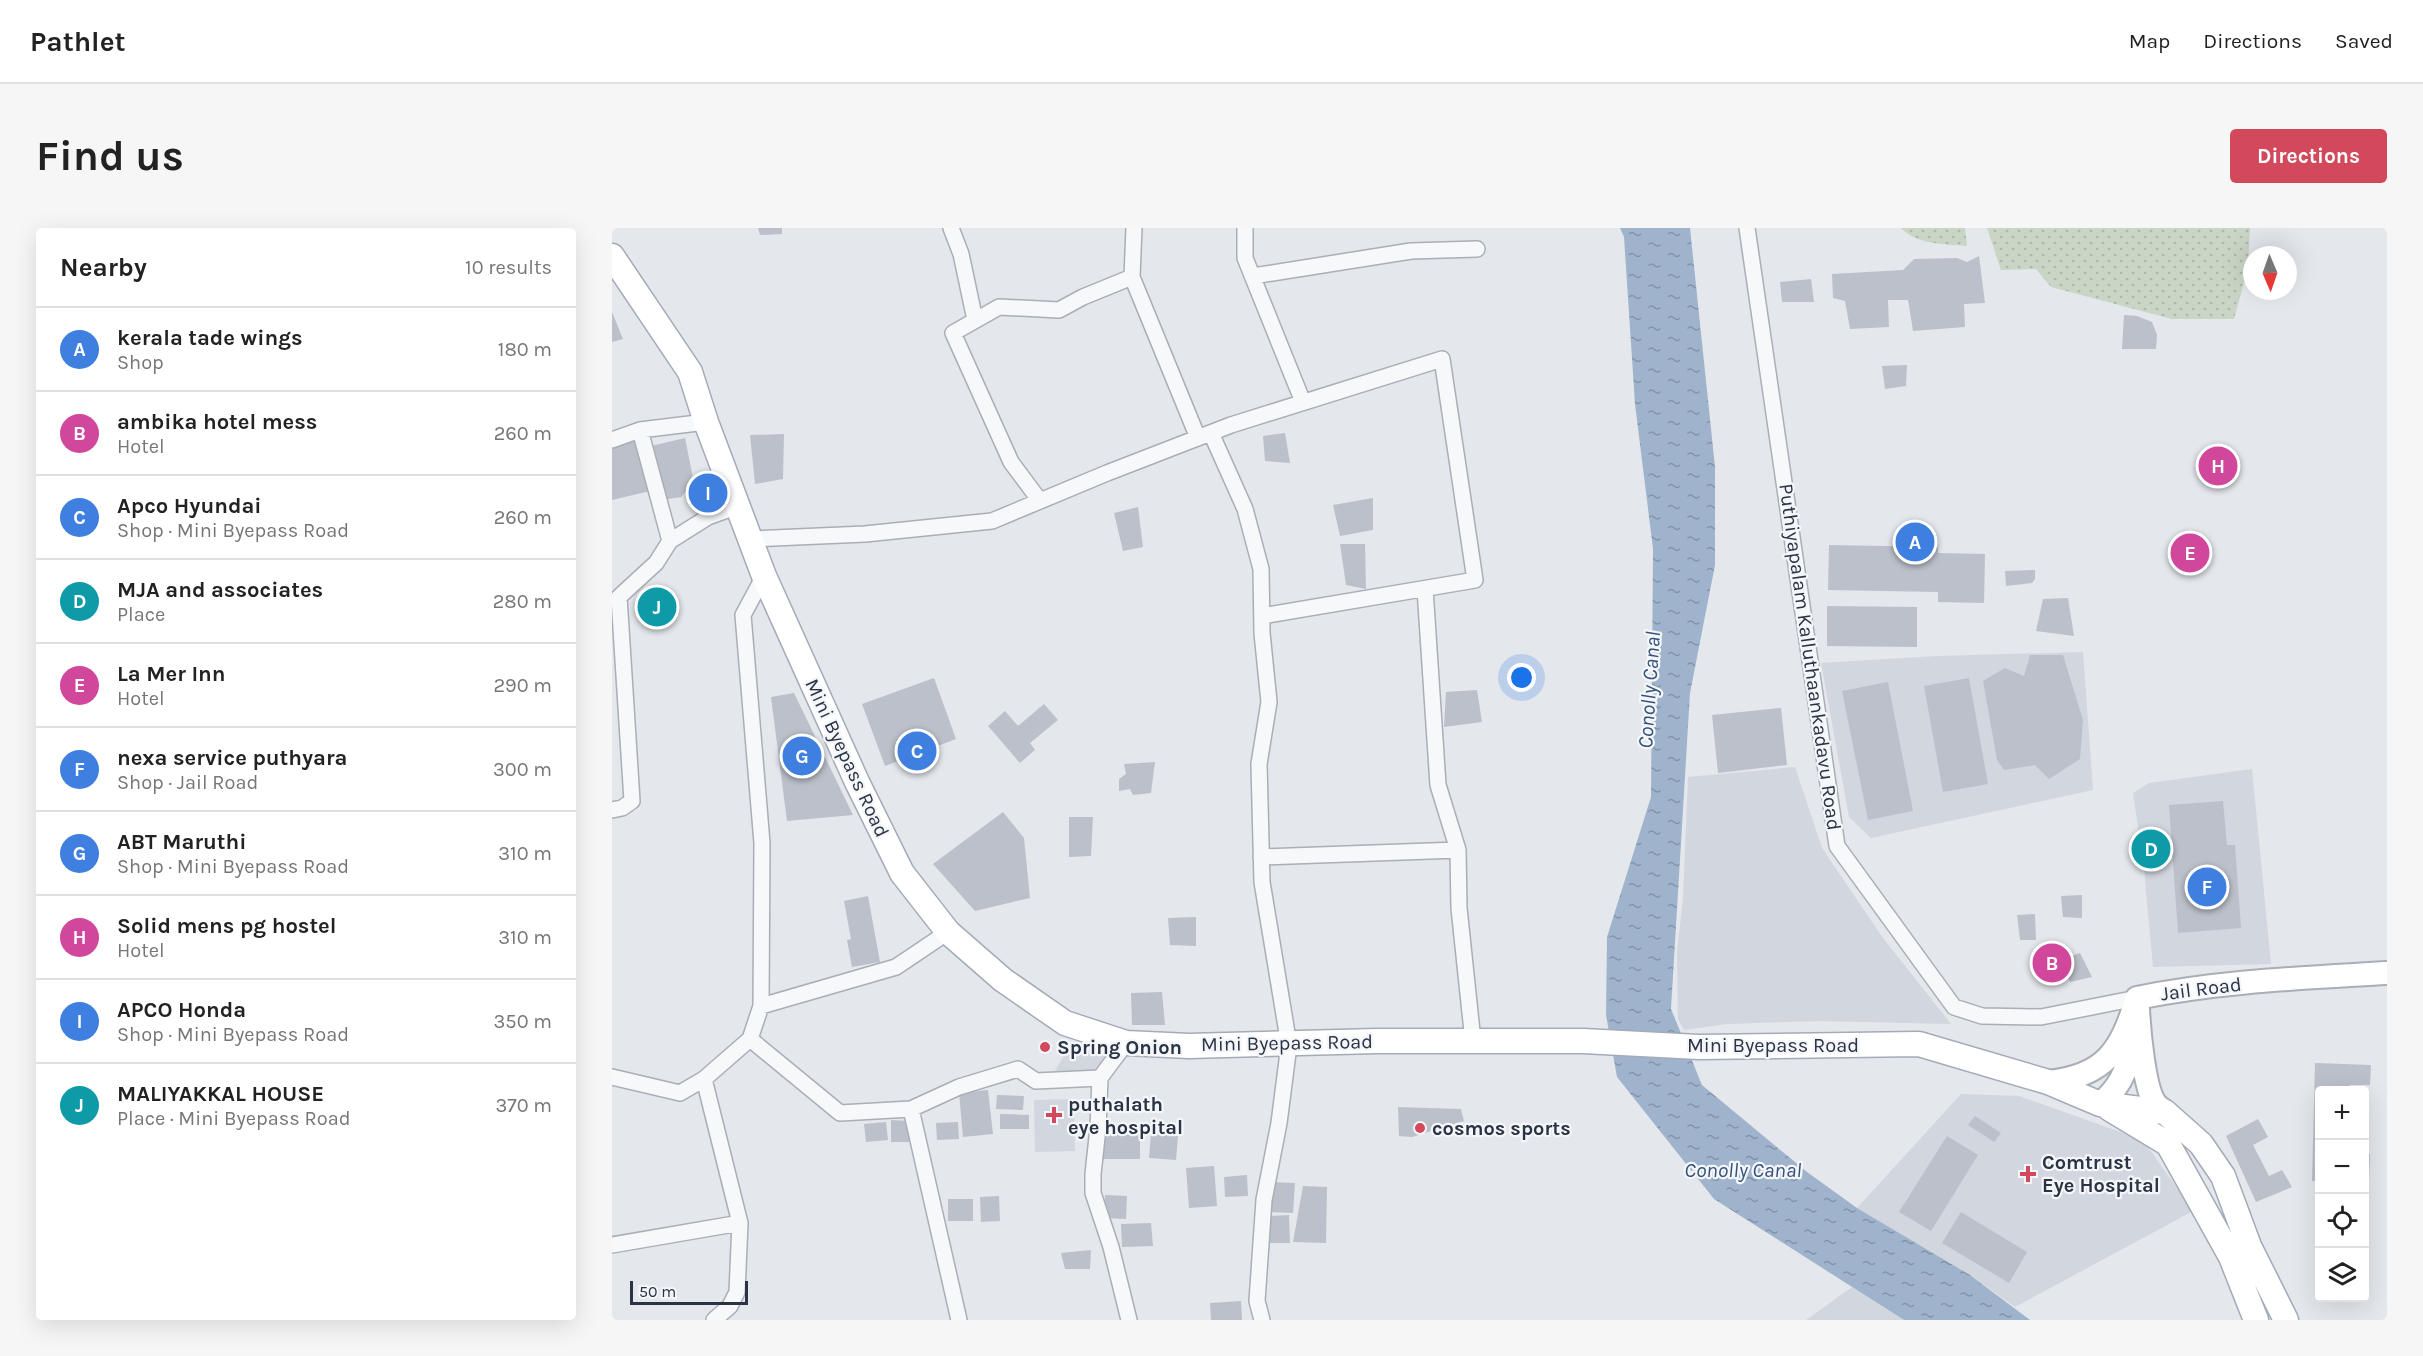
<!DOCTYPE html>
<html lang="en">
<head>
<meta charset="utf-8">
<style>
	body { margin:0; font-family:Karla,sans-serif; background:#f6f6f6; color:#222 }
	.controls { position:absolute; right:18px; bottom:18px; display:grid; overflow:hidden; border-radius:6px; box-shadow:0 6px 24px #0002 }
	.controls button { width:54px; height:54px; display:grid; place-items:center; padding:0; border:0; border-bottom:2px solid #e0e0e0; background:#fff; color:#222; font:30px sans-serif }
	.compass { position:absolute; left:1631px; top:18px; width:54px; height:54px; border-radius:50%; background:#fff; box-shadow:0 6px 24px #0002; rotate:178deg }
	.scale { position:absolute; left:18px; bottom:15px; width:118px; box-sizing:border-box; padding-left:6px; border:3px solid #2b3445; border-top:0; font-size:16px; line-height:21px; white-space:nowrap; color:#2b3445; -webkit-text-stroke:4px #f4f6f9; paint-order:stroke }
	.you { position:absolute; left:910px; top:450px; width:21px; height:21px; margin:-15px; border:4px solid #fff; border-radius:50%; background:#1a73e8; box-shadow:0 0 0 9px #1a73e833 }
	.badge { display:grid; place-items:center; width:39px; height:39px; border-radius:50%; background:#d1495b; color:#fff; font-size:20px; font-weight:700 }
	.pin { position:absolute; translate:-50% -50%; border:3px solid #fff; box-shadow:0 2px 6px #0006 }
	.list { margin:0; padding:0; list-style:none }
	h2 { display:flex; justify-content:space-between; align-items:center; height:78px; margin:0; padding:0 24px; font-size:26px }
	h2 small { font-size:20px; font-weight:400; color:#767676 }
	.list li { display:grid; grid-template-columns:39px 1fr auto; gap:18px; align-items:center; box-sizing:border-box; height:84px; padding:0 24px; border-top:2px solid #e0e0e0 }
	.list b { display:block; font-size:22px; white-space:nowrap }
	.list p { margin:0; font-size:20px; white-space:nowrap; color:#767676 }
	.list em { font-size:20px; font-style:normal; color:#767676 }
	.icon { flex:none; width:33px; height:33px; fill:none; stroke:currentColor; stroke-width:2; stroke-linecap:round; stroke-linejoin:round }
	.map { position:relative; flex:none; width:1775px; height:1092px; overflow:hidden; border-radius:6px }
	header { display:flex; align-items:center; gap:36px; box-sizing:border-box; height:84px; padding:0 30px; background:#fff; border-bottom:2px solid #e0e0e0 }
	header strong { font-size:28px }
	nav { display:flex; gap:33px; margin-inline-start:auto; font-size:21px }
	.intro { display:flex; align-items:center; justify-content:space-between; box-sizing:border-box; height:144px; padding:0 36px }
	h1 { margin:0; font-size:42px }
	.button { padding:15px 27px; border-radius:6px; background:#d1495b; color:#fff; font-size:21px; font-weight:700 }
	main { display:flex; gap:36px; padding:0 36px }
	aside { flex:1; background:#fff; border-radius:6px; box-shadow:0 6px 24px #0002 }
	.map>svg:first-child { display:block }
</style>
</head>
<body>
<header>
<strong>Pathlet</strong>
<nav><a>Map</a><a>Directions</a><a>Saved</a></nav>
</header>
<div class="intro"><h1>Find us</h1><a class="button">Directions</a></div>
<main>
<aside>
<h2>Nearby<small>10 results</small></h2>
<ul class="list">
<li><span class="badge" style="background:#3f7fe0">A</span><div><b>kerala tade wings</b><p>Shop</p></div><em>180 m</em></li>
<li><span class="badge" style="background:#d1479c">B</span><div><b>ambika hotel mess</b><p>Hotel</p></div><em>260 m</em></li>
<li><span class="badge" style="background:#3f7fe0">C</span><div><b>Apco Hyundai</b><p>Shop · Mini Byepass Road</p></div><em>260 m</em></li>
<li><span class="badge" style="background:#0f9aa8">D</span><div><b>MJA and associates</b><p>Place</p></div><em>280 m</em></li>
<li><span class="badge" style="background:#d1479c">E</span><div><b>La Mer Inn</b><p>Hotel</p></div><em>290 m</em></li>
<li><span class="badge" style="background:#3f7fe0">F</span><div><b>nexa service puthyara</b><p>Shop · Jail Road</p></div><em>300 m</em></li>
<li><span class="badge" style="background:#3f7fe0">G</span><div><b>ABT Maruthi</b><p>Shop · Mini Byepass Road</p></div><em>310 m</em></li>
<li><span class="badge" style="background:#d1479c">H</span><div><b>Solid mens pg hostel</b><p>Hotel</p></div><em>310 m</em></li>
<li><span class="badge" style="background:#3f7fe0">I</span><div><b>APCO Honda</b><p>Shop · Mini Byepass Road</p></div><em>350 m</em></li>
<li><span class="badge" style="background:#0f9aa8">J</span><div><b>MALIYAKKAL HOUSE</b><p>Place · Mini Byepass Road</p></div><em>370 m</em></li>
</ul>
</aside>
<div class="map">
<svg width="1775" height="1092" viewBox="0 0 1775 1092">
	<defs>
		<pattern id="grass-dots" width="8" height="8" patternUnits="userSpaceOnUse" patternTransform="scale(1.5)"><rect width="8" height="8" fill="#c9d6c5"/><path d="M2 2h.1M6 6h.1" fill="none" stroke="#adb8ab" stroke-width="1.8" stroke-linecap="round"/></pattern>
		<pattern id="water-ripples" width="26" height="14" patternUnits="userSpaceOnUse" patternTransform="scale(1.5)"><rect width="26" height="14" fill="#9fb4cc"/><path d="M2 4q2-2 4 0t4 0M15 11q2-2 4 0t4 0" fill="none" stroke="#8293a7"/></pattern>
	</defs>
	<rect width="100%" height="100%" fill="#e4e7ec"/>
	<path fill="#d2d6de" d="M1471 424 1481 562 1259 610 1237 589 1209 435 1325 428Z
		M1183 539 1210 620 1271 710 1339 796 1207 793 1115 796 1072 802 1066 791 1065 723 1071 671 1076 549Z
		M1640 541 1659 736 1541 739 1532 641 1521 565 1537 555Z
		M458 817 496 829 486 840 474 846 440 848Z
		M1349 866 1407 868 1531 912 1581 983 1403 1079 1358 1047 1245 980Z
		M462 871 463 923 423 924 422 872Z
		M1240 1059 1292 1092H1194Z"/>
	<path fill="url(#grass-dots)" d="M1289 0H1353L1355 18C1333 16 1305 17 1289 0Z
		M1375 0H1638L1636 40 1622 91H1560L1439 59 1424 41 1389 42Z"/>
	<path fill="url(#water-ripples)" d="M1008 0H1078L1103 239V337L1078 465 1059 781 1090 857 1195 944 1245 980 1358 1047 1418 1092H1292L1102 971 1005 849 994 787 995 709 1039 569 1041 321 1023 176 1012 9Z"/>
	<path fill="#bbc0ca" d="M146 0H170V6L148 7Z
		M1367 28 1373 75 1352 76 1353 99 1301 103 1296 72H1276L1277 99 1238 101 1233 73 1221 70 1220 46 1291 42 1302 31 1345 30 1355 34Z
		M1199 51 1202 74H1170L1168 54Z
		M0 84 11 111 0 114Z
		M1512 87 1525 88 1540 94 1545 107 1544 121H1510Z
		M1295 137 1294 158 1273 161 1270 138Z
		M673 205 678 235 653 233 651 208Z
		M172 206 171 251 143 256 138 207Z
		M24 207 38 263 0 272V213Z
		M73 210 82 255 69 269 50 272 39 218Z
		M1612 216 1621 246 1597 255 1589 225Z
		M761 270V302L728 308 721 277Z
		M526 279 531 319 511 323 502 285Z
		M728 316H753L754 361 734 357Z
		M1217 317 1326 319V325L1373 326 1372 375 1326 374V364L1216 362Z
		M1423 342V351L1420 355 1394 358 1393 343Z
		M1456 370 1462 408 1424 403 1431 371Z
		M59 375V383L31 384 30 376Z
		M1215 378 1305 379V419L1215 418Z
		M1418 427H1451L1471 492 1468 531 1437 551 1423 537 1392 542 1385 532 1371 453 1393 440 1412 448Z
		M322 450 344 511 273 538 250 476Z
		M1357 450 1376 556 1331 564 1312 458Z
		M1276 454 1301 583 1256 592 1230 463Z
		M865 462 870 494 832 499 834 464Z
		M182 465 241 587 175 593 159 469Z
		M432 476 446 492 418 515 423 522 408 535 376 498 393 483 406 498Z
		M1169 480 1175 537 1106 545 1100 487Z
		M543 534 539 565 521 567 518 561 507 563V551L514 546 512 536Z
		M1611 573 1615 617H1623L1629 700 1566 705 1557 577Z
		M391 584 412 610 418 670 363 683 321 636Z
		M457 589H481L479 628 457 629Z
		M1546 600 1548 629 1531 630 1529 601Z
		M1470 667V690L1451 689 1449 668Z
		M256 668 268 734 240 739 235 712 239 711 232 673Z
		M1423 686 1424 712H1408L1405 687Z
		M584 689V718L558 717 556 690Z
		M1468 725 1480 749 1458 754 1447 732Z
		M1441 732 1447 742 1434 744 1432 738Z
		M550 764 553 797H520L519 765Z
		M1703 835 1759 837 1758 857H1738L1737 862H1708V953H1700Z
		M376 862 381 906 351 909 347 865Z
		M385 867 412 868 411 882 384 881Z
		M786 879 849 881 852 893 800 909 787 908Z
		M388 886 417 887V901H388Z
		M1363 888 1389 905 1382 914 1356 897Z
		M1646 891 1656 909 1641 917 1657 948 1670 942 1680 959 1644 974 1614 908Z
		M279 892 297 893V914H279Z
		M274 894 276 912 254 914 252 896Z
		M346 894 347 911 325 912 324 895Z
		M519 896V905H528V931H489V897Z
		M539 906 566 908 564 932 537 930Z
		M1335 908 1366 927 1319 1003 1287 984Z
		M1752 926H1758L1757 954H1752Z
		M602 938 605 978 577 980 574 940Z
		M635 947 636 968 613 969 612 949Z
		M658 954 683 955 681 985 657 984Z
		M691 958 715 959 714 1015 681 1014Z
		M493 967 515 968 514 991 492 990Z
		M387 968 388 993 369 994 368 969Z
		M336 971H361V993H336Z
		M1349 984 1415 1024 1397 1055 1330 1015Z
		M677 987 678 1015H657L656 988Z
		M539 995 541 1018 510 1019 509 996Z
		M479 1022 478 1041H453L449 1025Z
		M629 1073 630 1092H599L598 1075Z"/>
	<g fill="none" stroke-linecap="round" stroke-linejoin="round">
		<defs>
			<path id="street" d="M339 0 349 26 363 92
				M633 0V30L691 174
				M1135 0 1225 618 1342 779 1370 788 1429 789 1525 770
				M641 48 799 23 865 21
				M520 49 522 0
				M28 202 58 313
				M599 205 633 281 649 341 650 405 657 474 647 536 650 654 677 817 667 895 652 972 645 1073 650 1092
				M0 212 28 202 94 194
				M428 273 399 234 341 105 387 79 447 82 471 69 520 49 586 210
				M138 311 253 306 380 293 495 245 619 197 830 131 863 352 650 388
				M152 348 131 387 150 615 149 778 284 739 336 704
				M813 361 826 557 846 622 847 680 861 813
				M0 582 10 580 20 573 7 369 44 335 58 313 96 289 126 278
				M649 629 846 622
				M138 811 228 885 299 881 347 859 406 841 424 853 488 850
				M514 815 488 850 486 900 481 946V965L499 1019 517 1092
				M0 849 68 865 92 851 138 811 149 778
				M92 851 128 995 125 1064 118 1078 102 1092
				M299 881 347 1092
				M0 1017 128 995"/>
			<path id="secondary" d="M1525 770C1607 753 1692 750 1775 745
				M1526 781C1527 801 1532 860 1543 875 1545 878 1550 881 1553 884
				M1436 854C1494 848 1509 822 1525 770
				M1488 876C1513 855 1517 836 1521 804"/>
			<path id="primary" d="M0 28 78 144 94 194 152 348 245 554 290 645 336 704 391 752 453 795 514 815 577 818 765 813H971L1087 819 1307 816 1436 854 1488 876 1553 884 1589 916 1611 948 1637 1018 1674 1092
				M1498 881 1556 916 1619 1029 1644 1092"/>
		</defs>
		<use href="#street" stroke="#a9aeb7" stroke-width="18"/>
		<use href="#secondary" stroke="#a9aeb7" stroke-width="26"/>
		<use href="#primary" stroke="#a3abb8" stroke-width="27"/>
		<use href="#street" stroke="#f7f8fa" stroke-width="15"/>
		<use href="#secondary" stroke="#fff" stroke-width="22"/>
		<use href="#primary" stroke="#fff" stroke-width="24"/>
	</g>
	<g fill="#d1495b" stroke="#f4f6f9" stroke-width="2">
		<circle cx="433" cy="819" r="6"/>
		<path d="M439 878h6v6h6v6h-6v6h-6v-6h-6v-6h6z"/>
		<circle cx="808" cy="900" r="6"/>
		<path d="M1413 937h6v6h6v6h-6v6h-6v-6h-6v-6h6z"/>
	</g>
	<g text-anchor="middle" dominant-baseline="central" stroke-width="4.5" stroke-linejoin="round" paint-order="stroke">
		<g font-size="20" fill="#2b3445" stroke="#f4f6f9">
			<text transform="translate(1198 429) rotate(82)">Puthiyapalam Kalluthaankadavu Road</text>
			<text transform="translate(235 530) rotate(65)">Mini Byepass Road</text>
			<text transform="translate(1589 761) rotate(-7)">Jail Road</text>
			<text transform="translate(675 815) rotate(-1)">Mini Byepass Road</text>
			<text x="1161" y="817">Mini Byepass Road</text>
		</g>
		<g font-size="20" font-weight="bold" fill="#2b3445" stroke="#f4f6f9" text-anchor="start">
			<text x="445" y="819">Spring Onion</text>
			<text x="456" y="876">puthalath<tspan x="456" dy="23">eye hospital</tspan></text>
			<text x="820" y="900">cosmos sports</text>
			<text x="1430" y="934">Comtrust<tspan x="1430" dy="23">Eye Hospital</tspan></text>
		</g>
		<g font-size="21" font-style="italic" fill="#34527a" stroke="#f4f6f9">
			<text transform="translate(1037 462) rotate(-86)">Conolly Canal</text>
			<text x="1131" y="942">Conolly Canal</text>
		</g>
	</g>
</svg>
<div class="controls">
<button>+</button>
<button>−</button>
<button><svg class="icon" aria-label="locate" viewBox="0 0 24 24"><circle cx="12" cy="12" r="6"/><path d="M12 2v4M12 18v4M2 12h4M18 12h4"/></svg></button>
<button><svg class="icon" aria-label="layers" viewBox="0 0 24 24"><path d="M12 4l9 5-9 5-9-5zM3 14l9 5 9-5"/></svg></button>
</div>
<svg class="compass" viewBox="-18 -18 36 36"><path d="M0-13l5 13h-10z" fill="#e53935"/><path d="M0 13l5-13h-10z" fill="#767676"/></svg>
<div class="scale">50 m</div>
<div class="you"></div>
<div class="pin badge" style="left:1303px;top:314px;background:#3f7fe0">A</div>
<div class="pin badge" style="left:1440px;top:735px;background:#d1479c">B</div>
<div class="pin badge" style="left:305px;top:523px;background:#3f7fe0">C</div>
<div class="pin badge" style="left:1539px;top:621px;background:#0f9aa8">D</div>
<div class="pin badge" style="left:1578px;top:325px;background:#d1479c">E</div>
<div class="pin badge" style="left:1595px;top:659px;background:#3f7fe0">F</div>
<div class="pin badge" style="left:190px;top:528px;background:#3f7fe0">G</div>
<div class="pin badge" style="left:1606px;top:238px;background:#d1479c">H</div>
<div class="pin badge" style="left:96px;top:265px;background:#3f7fe0">I</div>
<div class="pin badge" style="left:45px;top:379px;background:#0f9aa8">J</div>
</div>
</main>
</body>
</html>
